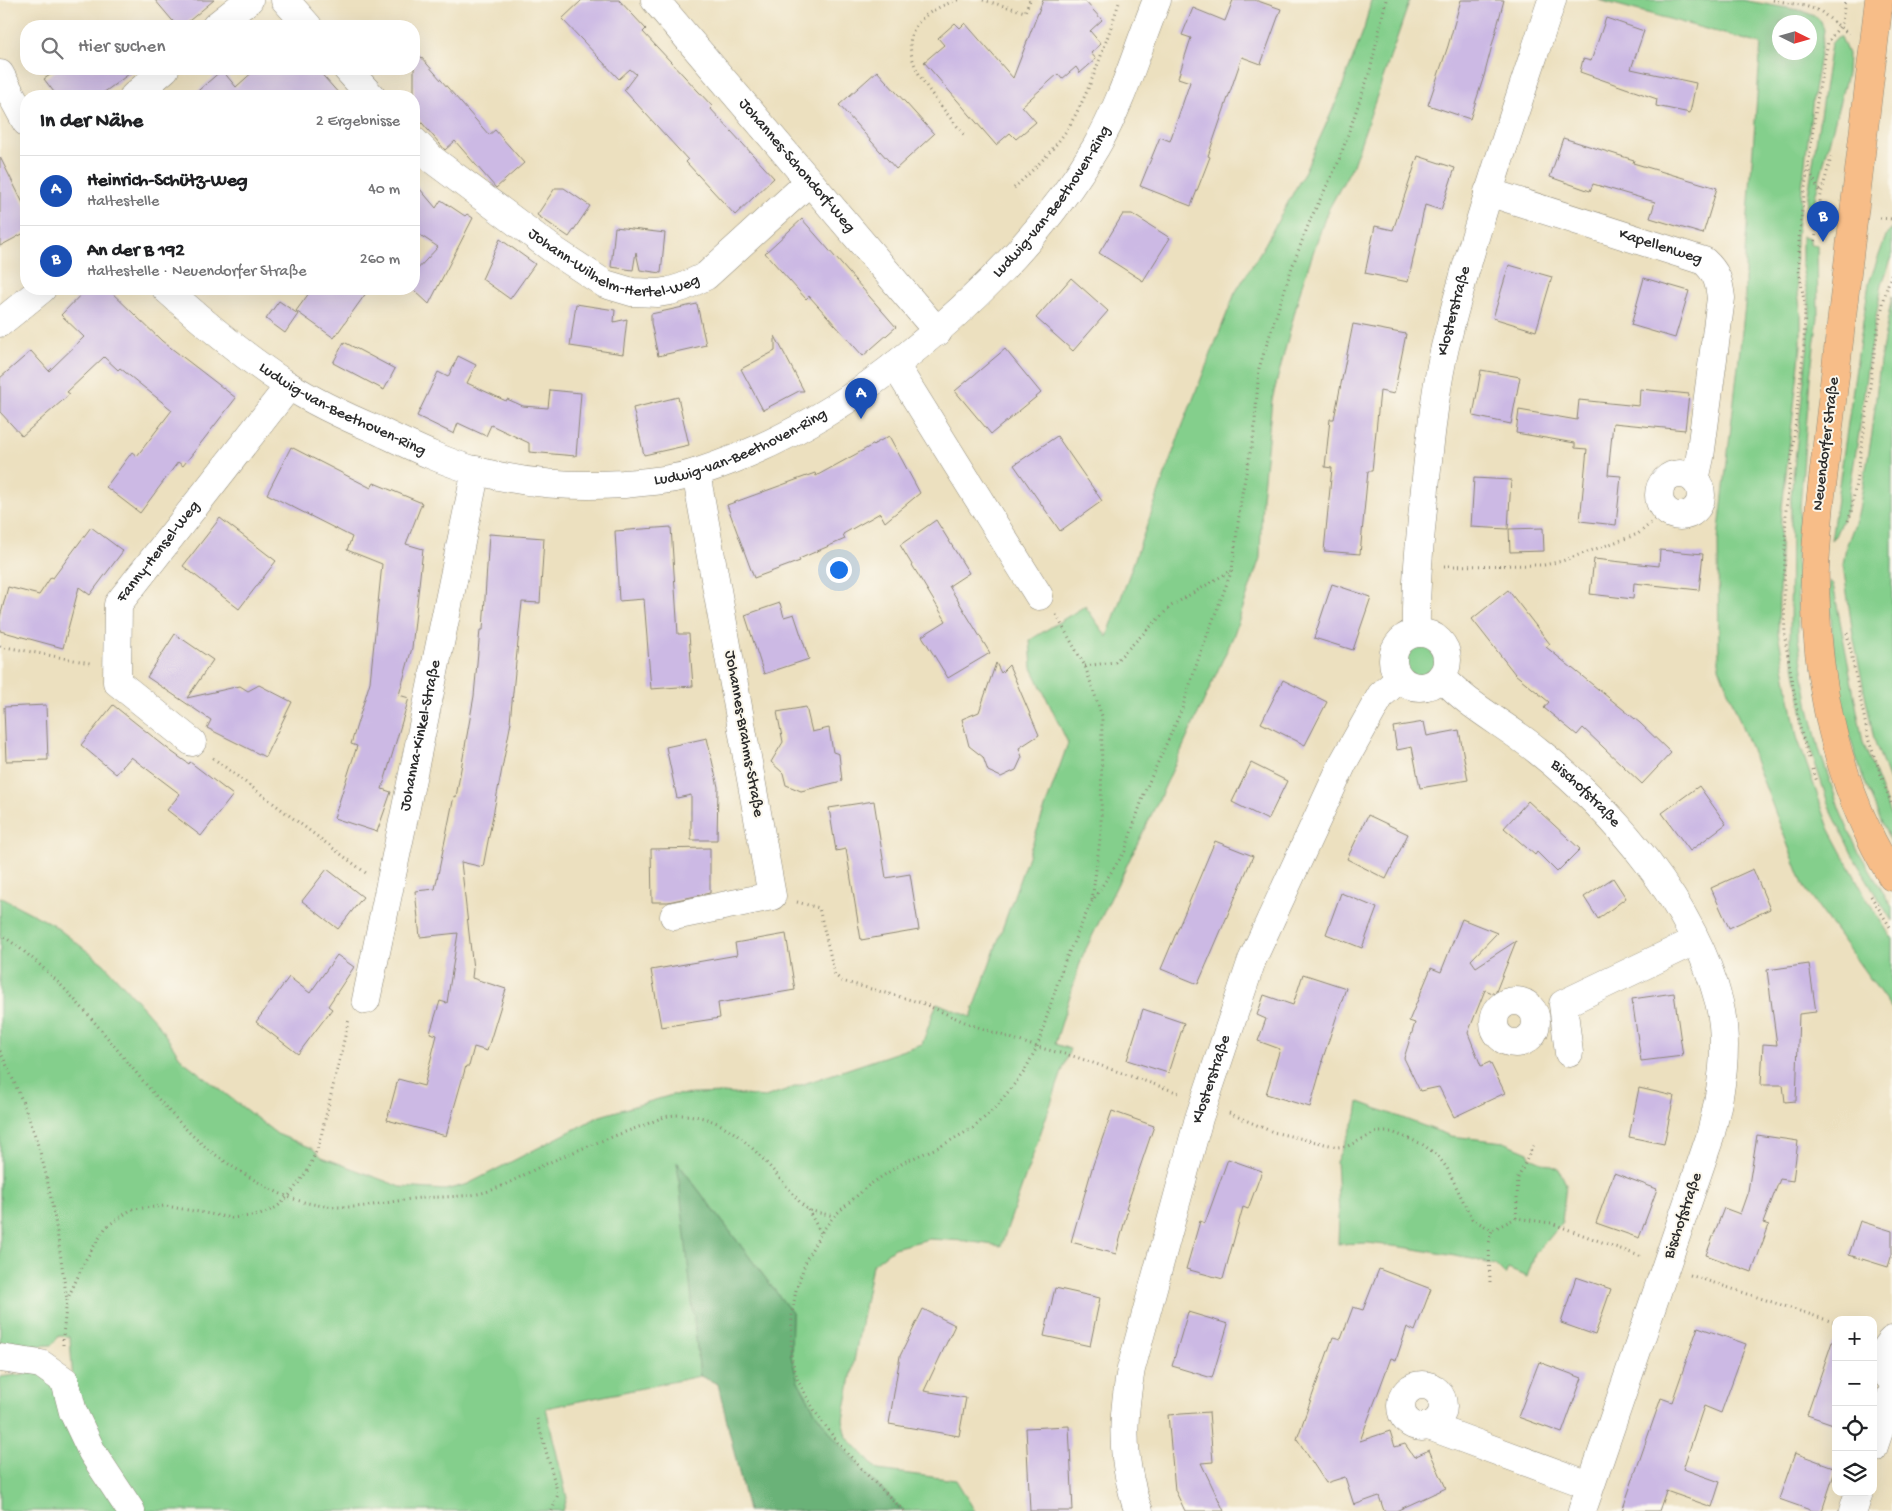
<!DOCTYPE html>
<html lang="de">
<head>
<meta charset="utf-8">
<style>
	body { margin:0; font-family:"Gochi Hand",sans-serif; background:#f6f6f6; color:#202124 }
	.controls { position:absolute; right:15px; bottom:15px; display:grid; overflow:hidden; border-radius:10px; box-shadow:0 5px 20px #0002 }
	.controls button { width:45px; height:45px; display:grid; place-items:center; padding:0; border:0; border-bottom:1px solid #e0e0e0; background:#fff; color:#202124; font:25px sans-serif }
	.compass { position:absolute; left:1772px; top:15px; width:45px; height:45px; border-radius:50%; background:#fff; box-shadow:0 5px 20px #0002; rotate:95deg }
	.you { position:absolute; left:838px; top:569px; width:18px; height:18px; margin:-12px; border:4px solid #fff; border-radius:50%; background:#1a73e8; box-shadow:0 0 0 8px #1a73e833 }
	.badge { display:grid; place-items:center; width:32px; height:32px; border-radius:50%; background:#1a73e8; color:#fff; font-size:16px; font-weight:700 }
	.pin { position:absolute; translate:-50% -41px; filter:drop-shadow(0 1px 2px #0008) }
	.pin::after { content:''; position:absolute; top:26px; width:18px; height:15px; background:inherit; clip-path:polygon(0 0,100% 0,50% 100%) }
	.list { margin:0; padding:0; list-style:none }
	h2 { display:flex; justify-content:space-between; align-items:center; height:65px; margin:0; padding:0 20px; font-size:21px }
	h2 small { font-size:16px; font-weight:400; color:#757577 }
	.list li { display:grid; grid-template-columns:32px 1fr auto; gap:15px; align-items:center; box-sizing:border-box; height:70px; padding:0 20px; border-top:1px solid #e0e0e0 }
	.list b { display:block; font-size:19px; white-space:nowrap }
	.list p { margin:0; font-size:16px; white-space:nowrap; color:#757577 }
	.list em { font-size:16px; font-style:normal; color:#757577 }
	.icon { flex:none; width:28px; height:28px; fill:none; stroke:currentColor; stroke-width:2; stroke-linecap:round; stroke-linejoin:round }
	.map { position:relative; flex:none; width:1892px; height:1511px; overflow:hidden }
	.search { position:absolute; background:#fff; box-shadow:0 5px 20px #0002; left:20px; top:20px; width:400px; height:55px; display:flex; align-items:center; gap:12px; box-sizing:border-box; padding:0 18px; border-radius:20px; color:#757577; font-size:19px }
	.panel { position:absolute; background:#fff; box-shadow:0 5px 20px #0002; left:20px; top:90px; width:400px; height:205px; border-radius:20px }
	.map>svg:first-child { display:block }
</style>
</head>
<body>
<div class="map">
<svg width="1892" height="1511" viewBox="0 0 1892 1511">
	<rect width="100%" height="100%" fill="#fbf7ec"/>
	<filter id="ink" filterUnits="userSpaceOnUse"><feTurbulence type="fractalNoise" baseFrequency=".02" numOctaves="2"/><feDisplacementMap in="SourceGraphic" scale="10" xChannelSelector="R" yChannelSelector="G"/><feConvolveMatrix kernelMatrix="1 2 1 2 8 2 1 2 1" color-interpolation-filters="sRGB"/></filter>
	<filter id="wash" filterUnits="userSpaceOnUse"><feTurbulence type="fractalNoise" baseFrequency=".0096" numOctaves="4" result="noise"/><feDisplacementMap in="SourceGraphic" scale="20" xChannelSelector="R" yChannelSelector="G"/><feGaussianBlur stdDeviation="1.12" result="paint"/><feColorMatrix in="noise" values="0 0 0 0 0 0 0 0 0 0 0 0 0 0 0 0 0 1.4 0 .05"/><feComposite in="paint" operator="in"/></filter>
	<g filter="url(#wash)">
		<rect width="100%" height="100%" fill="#ece0bf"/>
		<path fill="#84cf8c" stroke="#587d5c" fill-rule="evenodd" d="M1371 0H1410L1353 165 1327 212 1301 288 1272 400 1262 498 1260 558 1233 637 1161 795 1082 957 1055 1044 1070 1049 1001 1246 965 1241 929 1239 894 1248 872 1265 843 1420 847 1437 878 1470 956 1480 975 1511H904L871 1479 838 1443 816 1413 798 1381 791 1356 792 1313 678 1163 700 1376 546 1408 567 1498 563 1511H141L95 1445 73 1383 70 1337 59 1336 52 1345 0 1348V897L52 924 104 964 158 1024 182 1060 277 1134 312 1148 322 1157 401 1187 445 1190 468 1184 600 1116 672 1095 723 1093 765 1097 922 1044 937 1003 971 1017 1068 743 1032 668 1030 640 1085 606 1107 637 1182 427 1235 293 1264 246 1303 175 1338 98 1364 29Z
			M1599 0H1742L1803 11 1816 17 1821 21 1824 30 1813 97 1796 238 1795 273 1801 314V346L1781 516 1778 633 1797 737 1829 828 1867 899 1892 939V1009L1804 887 1719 667 1718 539 1745 305V253L1761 44ZM1780 22H1810V52H1780Z
			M1837 37H1841L1848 54 1847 74 1816 193 1813 216 1805 215 1831 44Z
			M1892 228V257L1882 284 1868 360 1859 433 1846 511 1835 536 1831 540 1858 354 1869 283 1887 233Z
			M1802 236 1810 238V244L1817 245 1818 317 1810 378 1797 546 1798 638 1809 708 1819 749 1840 811 1857 849 1892 907V921L1854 858 1829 806 1807 738 1790 642 1791 496 1808 343 1810 309 1802 266Z
			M1892 296V790L1874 739 1853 635 1843 565 1846 547 1858 515 1872 434 1880 361Z
			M1829 581 1833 584 1863 742 1892 819V844C1870 799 1850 748 1841 699 1833 660 1831 620 1829 581Z
			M1402 660a17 17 0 1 1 34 0a17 17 0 1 1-34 0Z
			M1359 1102 1451 1136 1504 1142 1528 1152 1530 1157 1559 1169 1566 1184 1562 1222 1535 1254 1527 1277 1508 1269 1505 1275 1495 1265 1472 1259 1409 1248 1368 1243 1338 1244 1339 1213 1336 1162 1357 1115Z
			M39 1372 62 1395 125 1511H0V1377Z"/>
		<path fill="#6bb278" stroke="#4b6e52" d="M677 1162 792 1313 791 1356 798 1381 816 1413 838 1443 871 1479 904 1511H748L718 1384 700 1376Z"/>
		<g id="blocks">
			<path fill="#ccb9e4" d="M155 0H214L183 26H177Z
				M582 0H619L646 29 643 32 712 106 710 108 774 178 735 215 686 162 688 160 624 90 636 74 630 69 619 79 562 19Z
				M1043 0H1084L1102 20 1090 31 1101 44 1091 53 1096 59 1080 73 1076 67 1062 79 1058 74 1022 106 1036 122 1016 139 1010 133 996 145 924 62 944 45 938 38 955 23 960 28 965 23 1013 78Z
				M1233 0H1255L1281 9 1261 64 1242 57 1208 156 1210 157 1191 206 1140 186 1160 137 1170 141 1190 82 1178 78 1191 38 1182 35 1193 8 1225 21Z
				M1461 0H1504L1484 76 1470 119 1428 105 1448 46Z
				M1606 18 1644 31 1631 69 1696 83 1690 113 1656 106 1657 99 1580 72 1583 59 1591 61Z
				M414 49 489 135 495 130 524 163 496 188 455 141 445 150 417 117 418 116 414 111Z
				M59 69H136L99 96H57L44 79Z
				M256 69H317L341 96H192L222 70 236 87Z
				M877 71 934 134 896 169 839 105Z
				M1563 138 1634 160 1633 163 1717 188 1703 234 1650 218 1655 202 1593 184 1590 191 1550 177Z
				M1418 156 1455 168 1441 210 1425 205 1408 282 1365 273 1375 226 1393 230Z
				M0 157 26 209V232L0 246Z
				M414 182 436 208 441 200 465 216 467 214 473 218 429 304 414 290V273L438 247 414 231Z
				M555 188H564L590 206 569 237 537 215Z
				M1123 214H1132L1170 238 1143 281 1099 253Z
				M802 219 896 327 863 356 809 296 806 299 765 253Z
				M615 227 665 233 661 273 640 270 636 252 633 270 611 267Z
				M500 239 535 264 510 299 482 279Z
				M1509 265 1552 277 1536 331 1493 318Z
				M1071 278 1108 311 1073 351 1036 318Z
				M1644 278 1689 291 1675 338 1631 325Z
				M86 289H108L162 341 236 398 183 466 178 462 140 513 106 487 132 452 137 456 172 410 120 368 118 370 104 357 67 392 70 394 22 436 0 412V378L31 351 49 371 84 337 61 315Z
				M312 289H369L334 338 296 311Z
				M279 301 298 314 285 333 266 319Z
				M576 304 615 310 614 322 627 319 623 354 570 346Z
				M697 304 706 345 658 356 651 323V314Z
				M1353 324 1406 334 1394 394 1380 391 1372 471H1368L1360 554 1324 551 1332 468 1325 467 1330 419H1334Z
				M775 336 804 391H799L763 410 741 369 775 351Z
				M344 342 395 369 384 390 333 363Z
				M1005 349 1041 393 991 434 955 391Z
				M458 356 476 365 467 383 506 401 507 399 523 406 548 408 550 390 581 393 576 456 529 452V443L491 425 486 436 458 423 454 434 417 416 438 372 448 377Z
				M1481 370 1520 377 1511 424 1473 416Z
				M1640 389 1689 394 1685 430 1613 423 1608 475 1621 476 1616 525 1580 521 1587 449 1575 448V443L1516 433 1519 410 1577 420 1579 400 1639 406Z
				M678 397 689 445 644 455 633 408Z
				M889 436 920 493 885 522 880 513 843 534 845 539 799 559 800 561 754 578 727 505 815 473 816 476Z
				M1057 436 1102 501 1060 531 1014 465Z
				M291 447 371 488 374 483 422 503 406 544 423 549 412 648 399 695 409 698 382 789 391 792 377 832 334 818 357 746 351 744 370 682 382 564 347 550 352 537 267 494Z
				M1474 478 1511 480 1508 529 1471 527Z
				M220 518 276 561 239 609 183 566Z
				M936 520 969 573 949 586 990 653 948 678 922 636 946 621 900 545Z
				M91 527 123 551 90 595 79 587 63 648 0 631V617L8 587 39 595 51 577 53 578Z
				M671 527 678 634H689L693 686 651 689 644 599 619 601 615 531Z
				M1543 528 1544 551 1510 552 1509 529Z
				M489 534 544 538 540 603 522 602 510 722H511L483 867 461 862 473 969 472 978 506 989 487 1051 474 1047 469 1066H466L446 1136 387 1120 398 1079 424 1086 437 1035 430 1033 440 1001 447 1003 458 933 420 937 415 891 435 889 454 796 456 797 474 696 480 630H483Z
				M1660 550 1703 554 1699 590 1634 583 1633 599 1590 594 1594 559 1659 566Z
				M1332 584 1371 597 1353 650 1314 638Z
				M1508 590 1550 644 1546 647 1640 723 1671 753 1642 784 1583 728 1577 735 1544 708 1549 702 1515 674 1472 619Z
				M780 603 784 617 794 614 809 659 764 674 745 615Z
				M175 634 213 660 187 698 240 686 248 691 259 685 292 702 265 757 207 728 211 720 147 677Z
				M996 663 1001 673 1009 665 1039 735 1019 748 1022 757 1016 770 1001 777 988 771 983 757 969 746 962 719 979 712Z
				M1283 680 1327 702 1305 745 1261 723Z
				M46 705 48 760 6 761 4 707Z
				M113 705 172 752 189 764 190 762 233 795 201 836 167 810 180 794 131 757 116 774 81 745Z
				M806 707 812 732 829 728 833 752 839 754 842 781 801 791 786 785 783 773 771 762 783 742 777 712Z
				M1424 722 1427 736 1459 730 1468 780 1420 788 1412 747 1397 750 1393 727Z
				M707 738 718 787 717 840H691V795L677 798 666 747Z
				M1251 763 1287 781 1268 820 1232 802Z
				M1699 786 1726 824 1690 851 1662 813Z
				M874 801 886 878 910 874 919 930 861 940 846 849 836 851 829 808Z
				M1528 801 1580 849 1557 872 1537 852 1535 855 1504 828Z
				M1368 815 1408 834 1386 879 1347 859Z
				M1215 841 1253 856 1198 984 1161 969Z
				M710 848V893L668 902H652L651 849Z
				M327 869 363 897 338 929 302 901Z
				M1753 869 1770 909 1729 928 1711 888Z
				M1613 878 1626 898 1598 919 1584 897Z
				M1341 893 1377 908 1362 948 1326 934Z
				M1462 919 1497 933 1471 960 1476 967 1516 941 1495 994 1485 990 1468 1033 1481 1066 1490 1062 1505 1093 1454 1117 1439 1087 1420 1091 1404 1058 1415 1023 1409 1021 1431 968 1441 972Z
				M786 934 795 990 718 1003 720 1018 661 1027 651 970 737 955 735 943Z
				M337 955 354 967 328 1006 332 1009 298 1054 256 1022 289 977 310 993Z
				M1809 964 1816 1012 1799 1014 1796 1101 1785 1102 1783 1085H1761L1763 1044 1777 1045 1767 970Z
				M1303 974 1346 988 1322 1061 1323 1062 1310 1107 1266 1094 1280 1049 1258 1041 1266 1019 1257 1015 1264 995 1293 1005Z
				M1674 993 1683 1056 1641 1061 1632 999Z
				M1143 1009 1184 1023 1168 1073 1127 1060Z
				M1639 1088 1674 1096 1664 1144 1629 1137Z
				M1112 1111 1154 1126 1126 1208 1128 1209 1116 1254 1071 1242 1093 1165Z
				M1757 1135 1798 1141 1793 1181 1780 1179 1763 1223 1769 1225 1752 1272 1706 1255 1724 1208 1740 1214 1748 1191Z
				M1228 1159 1262 1171 1248 1209 1243 1207 1223 1279 1186 1269 1200 1221 1205 1223Z
				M1614 1173 1657 1189 1639 1238 1596 1223Z
				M1860 1221 1892 1231V1254L1888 1267 1849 1255Z
				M1379 1269 1431 1289 1415 1331 1407 1327 1396 1360 1391 1358 1360 1441 1390 1431 1395 1447 1405 1444 1414 1457 1429 1450 1446 1488 1396 1511H1384L1379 1496 1354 1505 1345 1477 1326 1483 1297 1439 1333 1337 1341 1339 1353 1307 1363 1310Z
				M1576 1277 1611 1289 1595 1335 1561 1323Z
				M1055 1288 1100 1298 1090 1346 1044 1336Z
				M923 1309 955 1325 924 1391 966 1398 959 1436 889 1424 900 1356Z
				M1188 1312 1228 1324 1212 1378 1172 1366Z
				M1698 1327 1746 1344 1721 1413 1704 1406 1683 1469 1720 1482 1712 1507 1666 1491 1659 1511H1622L1661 1398 1672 1402Z
				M1832 1342H1836V1425L1807 1415Z
				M1539 1362 1582 1378 1562 1433 1518 1417Z
				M1209 1412 1213 1462 1201 1463 1224 1511H1185L1175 1490 1168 1415Z
				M1069 1426 1073 1511H1030L1026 1428Z
				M1795 1453 1836 1468 1822 1511H1813L1779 1499Z"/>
		</g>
	</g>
	<g filter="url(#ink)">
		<use href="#blocks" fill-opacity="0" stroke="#8c8675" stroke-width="1"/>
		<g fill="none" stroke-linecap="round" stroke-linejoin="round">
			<defs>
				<g id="minor">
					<path d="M285 0 308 26"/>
					<path id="s1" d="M655 0 938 332"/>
					<path d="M216 26 249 0"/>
					<path d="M347 69 371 96"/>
					<path d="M0 74 26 122"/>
					<path d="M134 96 165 69"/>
					<path id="s2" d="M414 141 433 160 555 251 605 284 632 292 658 293 670 291 683 287 706 276 809 182"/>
					<path id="s3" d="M1488 192 1704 261C1717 273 1719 281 1721 298L1700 457 1695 480"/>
					<path id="s4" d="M166 289C204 323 243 356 286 384 314 402 346 417 377 430 409 445 443 462 477 471 527 484 572 487 623 484 647 482 675 480 698 472 773 448 843 407 904 358 978 299 1047 230 1096 147 1123 101 1137 49 1157 0"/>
					<path d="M0 323 42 289"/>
					<path d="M895 365 1039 596"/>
					<circle cx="1680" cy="495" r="21"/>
					<circle cx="1420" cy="660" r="27"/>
					<path id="s5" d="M1416 633C1415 581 1421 530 1426 478 1431 435 1435 390 1445 347 1474 229 1514 115 1552 0"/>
					<path id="s6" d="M1441 677C1450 685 1458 693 1467 700 1490 718 1515 732 1538 751 1615 812 1694 905 1719 1002 1730 1046 1721 1094 1710 1137L1582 1511"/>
					<path id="s7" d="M192 742 117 682 118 604 289 386"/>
					<path d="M674 916 772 896 696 473"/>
					<path id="s8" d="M366 1000 476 470"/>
					<circle cx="1515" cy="1022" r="21"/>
					<path d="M1569 1053 1563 1004 1695 941"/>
					<path d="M1892 1340C1880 1351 1879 1369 1892 1380"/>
					<path d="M0 1358 41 1364 65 1381 73 1412 92 1452 131 1511"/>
					<circle cx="1422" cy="1406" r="21"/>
					<path d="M1429 1426 1589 1485"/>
					<path d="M1873 1449 1892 1393"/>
					<path id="s9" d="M1139 1511C1134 1502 1133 1491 1130 1481 1121 1442 1124 1408 1131 1369L1199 1118 1252 960 1343 763 1381 695 1399 679"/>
					<path d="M1853 1511 1859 1492"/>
				</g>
				<path id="major" d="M1879 0 1820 504C1818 526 1816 547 1815 569 1814 582 1816 596 1816 610 1820 704 1843 796 1892 877"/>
			</defs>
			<use href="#minor" stroke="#8c8675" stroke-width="29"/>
			<use href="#major" stroke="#8c8675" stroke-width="29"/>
			<path stroke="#8c8675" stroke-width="3" stroke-dasharray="1 4" stroke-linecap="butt" d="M958 0C866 29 929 90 965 136
				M983 0 1025 12 1030 0
				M1773 0 1805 6 1820 11 1849 34
				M1808 167 1820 193
				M1014 188C1033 170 1054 150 1068 128 1092 88 1105 44 1120 0
				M1880 218 1892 219
				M1815 241 1821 194 1832 154
				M1848 521 1851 513C1857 476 1863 440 1868 403 1873 362 1878 312 1892 272
				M1444 566 1544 565 1562 561 1638 534 1665 511
				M1056 615 1085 666 1102 716 1101 832 1092 900
				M1847 633 1869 741 1892 806
				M0 646 90 663
				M1085 666 1115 662 1171 606 1232 570
				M213 758 366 873
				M1809 758 1800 728 1785 639 1784 590 1786 509 1804 346 1805 307 1799 270V239L1803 202 1818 94 1828 42 1842 23 1845 0
				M1813 769 1817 782
				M1871 896 1892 930
				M797 902 819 908 835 975 842 981 922 1003 969 1024 1037 1047 1076 1057 1179 1093
				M0 934C76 984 123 1065 186 1129 210 1154 241 1173 271 1189 296 1203 325 1208 353 1207 377 1206 400 1199 423 1198 446 1196 470 1198 492 1190 511 1183 528 1172 546 1164 577 1150 608 1138 639 1127 651 1123 664 1115 677 1115 728 1113 759 1154 789 1189 795 1195 802 1207 809 1210 817 1213 826 1214 834 1216
				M0 1051C14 1081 27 1110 37 1142 53 1193 59 1247 67 1300
				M1229 1113 1273 1132 1338 1147 1348 1146 1377 1132H1392L1422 1144 1437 1155 1447 1168 1472 1219 1492 1230 1516 1218 1551 1223 1642 1257
				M808 1210 821 1233
				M1516 1218 1518 1178 1534 1144
				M1690 1275 1836 1323
				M1490 1282 1489 1243 1492 1230
				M63 1345V1335L67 1300 86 1259 106 1227 132 1209 166 1206 232 1218 260 1215 277 1207 288 1197 308 1170 319 1145 349 1019
				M537 1419 558 1494 552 1511
				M904 1511 871 1479 838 1443 816 1413 798 1381 791 1356 792 1313 796 1290 807 1258 821 1233 834 1216 869 1185 904 1162 941 1146 973 1128 996 1107 1024 1072 1037 1047 1064 963 1091 903 1125 851 1145 791 1182 709 1199 657 1232 570 1242 493 1254 434 1259 368 1292 267 1311 218 1338 163 1370 71 1386 0"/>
			<use href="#minor" stroke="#fff" stroke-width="28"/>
			<use href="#major" stroke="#f7bd88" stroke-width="28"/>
		</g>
	</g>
	<g text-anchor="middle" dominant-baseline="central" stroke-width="4" stroke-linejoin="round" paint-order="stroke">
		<g font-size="16" fill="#2b2b2b" stroke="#fbf7ec">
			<text stroke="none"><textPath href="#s1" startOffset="218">Johannes-Schondorf-Weg</textPath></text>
			<text stroke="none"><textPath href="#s4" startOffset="1040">Ludwig-van-Beethoven-Ring</textPath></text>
			<text stroke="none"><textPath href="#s3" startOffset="181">Kapellenweg</textPath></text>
			<text stroke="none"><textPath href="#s2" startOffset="242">Johann-Wilhelm-Hertel-Weg</textPath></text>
			<text stroke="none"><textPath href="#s5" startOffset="325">Klosterstraße</textPath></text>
			<text stroke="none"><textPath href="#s4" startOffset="215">Ludwig-van-Beethoven-Ring</textPath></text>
			<text transform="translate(1827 444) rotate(-83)">Neuendorfer Straße</text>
			<text stroke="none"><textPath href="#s4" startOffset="635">Ludwig-van-Beethoven-Ring</textPath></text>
			<text stroke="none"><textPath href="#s7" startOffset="240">Fanny-Hensel-Weg</textPath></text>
			<text transform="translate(743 734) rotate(80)">Johannes-Brahms-Straße</text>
			<text stroke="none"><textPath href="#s8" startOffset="270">Johanna-Kinkel-Straße</textPath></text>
			<text stroke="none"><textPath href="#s6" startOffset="186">Bischofstraße</textPath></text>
			<text stroke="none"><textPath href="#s9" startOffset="445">Klosterstraße</textPath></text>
			<text transform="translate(1684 1216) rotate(-71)">Bischofstraße</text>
		</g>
	</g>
</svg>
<div class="controls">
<button>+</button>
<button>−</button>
<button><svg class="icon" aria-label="locate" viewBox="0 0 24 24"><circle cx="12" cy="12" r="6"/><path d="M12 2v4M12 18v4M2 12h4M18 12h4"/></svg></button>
<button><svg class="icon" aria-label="layers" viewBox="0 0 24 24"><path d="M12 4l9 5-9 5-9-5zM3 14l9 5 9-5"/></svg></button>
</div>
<svg class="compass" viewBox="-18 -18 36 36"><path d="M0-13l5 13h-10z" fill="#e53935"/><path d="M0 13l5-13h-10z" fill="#757577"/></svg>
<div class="you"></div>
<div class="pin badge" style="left:861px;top:419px;background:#1a4fb4">A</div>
<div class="pin badge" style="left:1823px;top:242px;background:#1a4fb4">B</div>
<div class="search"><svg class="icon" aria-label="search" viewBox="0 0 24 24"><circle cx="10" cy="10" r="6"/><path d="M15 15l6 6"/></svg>Hier suchen</div>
<section class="panel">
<h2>In der Nähe<small>2 Ergebnisse</small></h2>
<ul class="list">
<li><span class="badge" style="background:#1a4fb4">A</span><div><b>Heinrich-Schütz-Weg</b><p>Haltestelle</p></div><em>40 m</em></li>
<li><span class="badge" style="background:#1a4fb4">B</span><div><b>An der B 192</b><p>Haltestelle · Neuendorfer Straße</p></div><em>260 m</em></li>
</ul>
</section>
</div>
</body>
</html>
